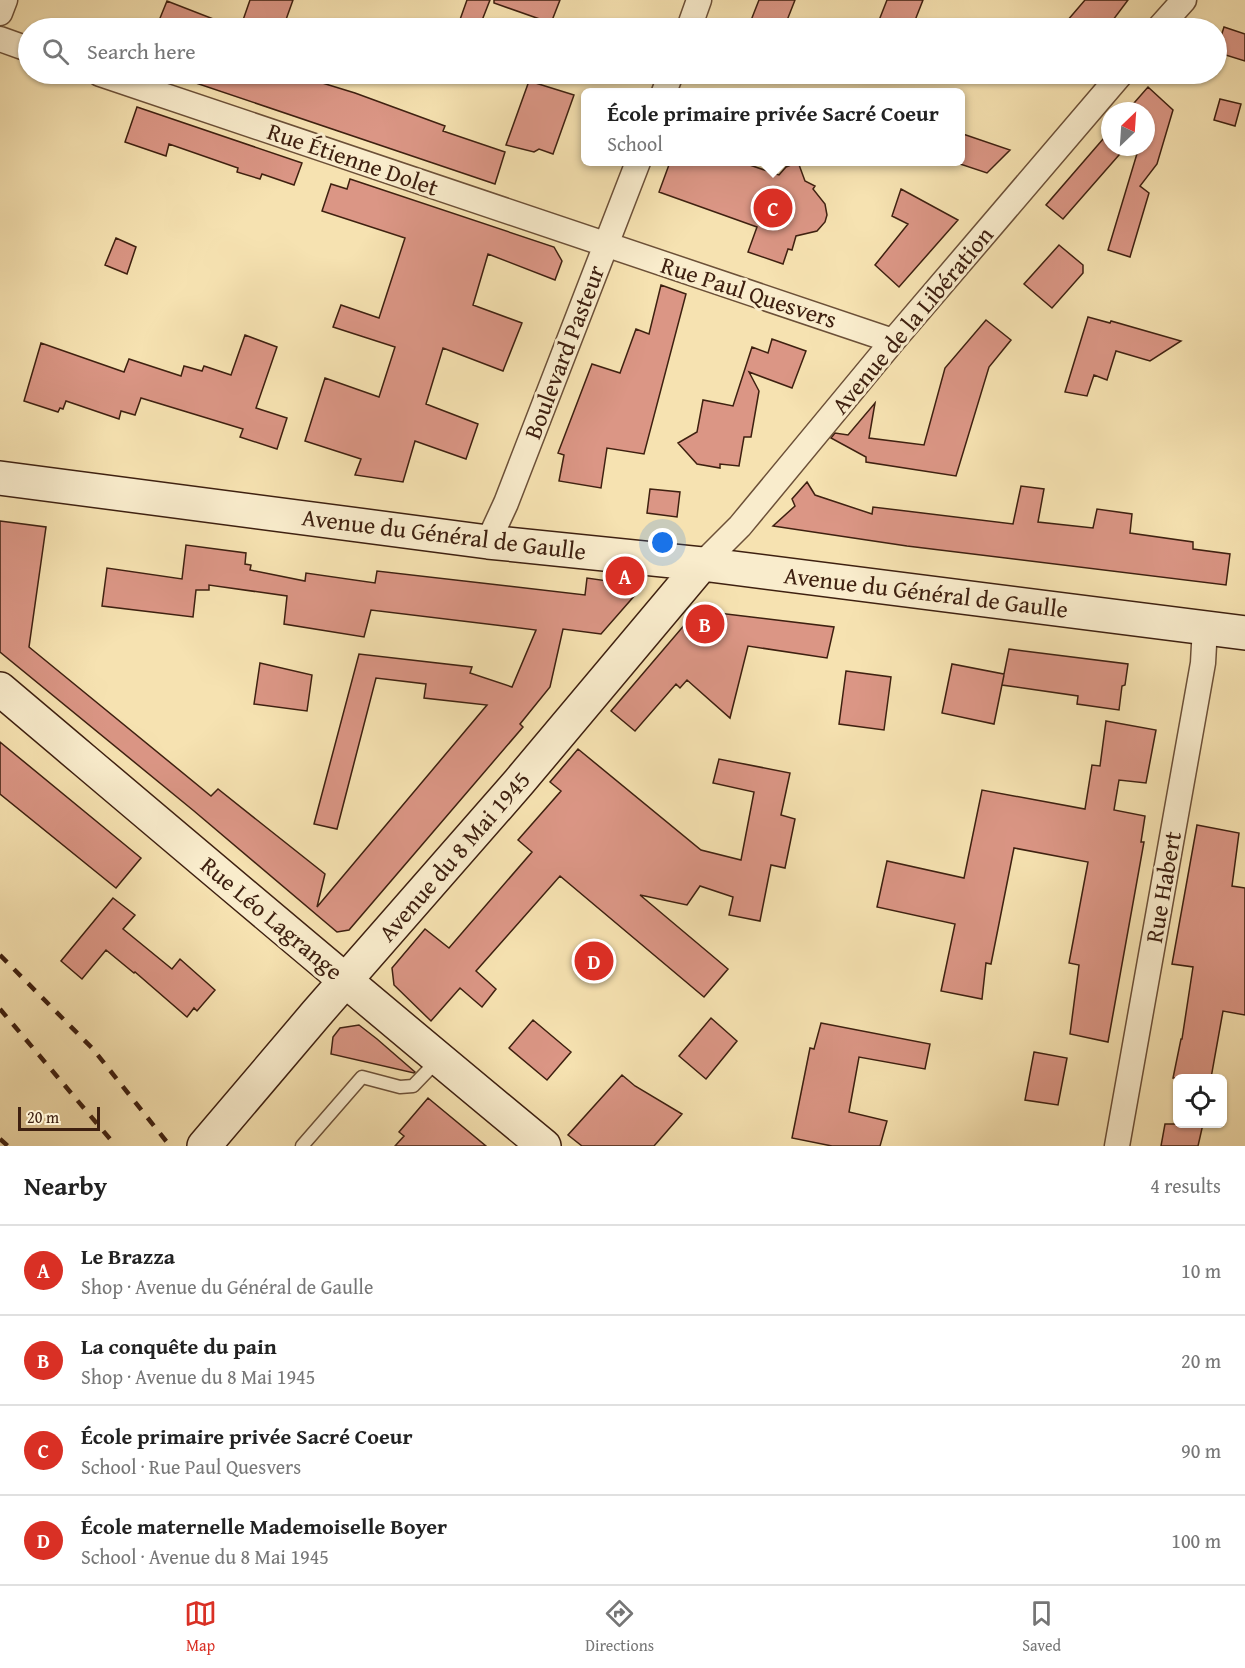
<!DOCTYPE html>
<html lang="en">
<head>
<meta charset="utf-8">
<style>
	body { margin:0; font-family:"Gentium Book Plus",serif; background:#f6f6f6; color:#222 }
	.controls { position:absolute; right:18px; bottom:18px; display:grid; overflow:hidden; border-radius:9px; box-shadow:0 2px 4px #0004 }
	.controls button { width:54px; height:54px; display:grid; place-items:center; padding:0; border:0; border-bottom:2px solid #e0e0e0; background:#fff; color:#222; font:30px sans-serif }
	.compass { position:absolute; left:1101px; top:102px; width:54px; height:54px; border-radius:50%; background:#fff; box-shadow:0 2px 4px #0004; rotate:25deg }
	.scale { position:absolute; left:18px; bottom:15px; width:82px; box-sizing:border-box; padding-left:6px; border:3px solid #3e2010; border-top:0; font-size:16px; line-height:21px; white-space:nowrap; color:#3e2010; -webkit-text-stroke:4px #f9eccc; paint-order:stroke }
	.you { position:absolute; left:663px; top:543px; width:21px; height:21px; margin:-15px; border:4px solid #fff; border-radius:50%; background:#1a73e8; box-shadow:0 0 0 9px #1a73e833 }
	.badge { display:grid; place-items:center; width:39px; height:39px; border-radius:50%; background:#d93025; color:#fff; font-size:20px; font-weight:700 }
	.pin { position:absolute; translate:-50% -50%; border:3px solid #fff; box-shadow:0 2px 6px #0006 }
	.popup { position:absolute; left:581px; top:88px; width:384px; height:78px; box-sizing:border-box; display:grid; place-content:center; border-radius:9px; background:#fff; filter:drop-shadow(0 2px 4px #0005); font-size:20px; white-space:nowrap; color:#767676 }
	.popup b { font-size:22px; color:#222 }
	.popup::after { content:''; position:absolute; left:50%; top:100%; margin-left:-12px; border:12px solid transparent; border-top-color:#fff }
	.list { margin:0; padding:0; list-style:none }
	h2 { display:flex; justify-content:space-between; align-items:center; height:78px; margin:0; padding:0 24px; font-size:26px }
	h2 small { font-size:20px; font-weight:400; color:#767676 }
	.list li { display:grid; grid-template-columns:39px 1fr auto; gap:18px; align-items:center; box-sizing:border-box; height:90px; padding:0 24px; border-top:2px solid #e0e0e0 }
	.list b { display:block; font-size:22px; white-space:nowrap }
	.list p { margin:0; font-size:20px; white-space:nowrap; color:#767676 }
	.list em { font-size:20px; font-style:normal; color:#767676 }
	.icon { flex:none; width:33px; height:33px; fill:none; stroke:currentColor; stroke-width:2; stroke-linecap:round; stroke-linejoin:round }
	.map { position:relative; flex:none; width:1245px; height:1146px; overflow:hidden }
	.search { position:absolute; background:#fff; box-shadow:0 2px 4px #0004; left:18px; right:18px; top:18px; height:66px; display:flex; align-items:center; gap:15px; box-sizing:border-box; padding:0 21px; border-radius:33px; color:#767676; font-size:22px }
	.sheet { height:438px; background:#fff }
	nav { display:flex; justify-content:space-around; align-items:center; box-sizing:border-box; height:84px; border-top:2px solid #e0e0e0; background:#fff; font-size:16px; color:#767676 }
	nav a { display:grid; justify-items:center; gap:3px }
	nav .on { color:#d93025 }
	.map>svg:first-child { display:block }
</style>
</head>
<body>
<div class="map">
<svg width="1245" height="1146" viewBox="0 0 1245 1146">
	<rect width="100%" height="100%" fill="#f6e2b1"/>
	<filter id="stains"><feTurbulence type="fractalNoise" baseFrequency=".00333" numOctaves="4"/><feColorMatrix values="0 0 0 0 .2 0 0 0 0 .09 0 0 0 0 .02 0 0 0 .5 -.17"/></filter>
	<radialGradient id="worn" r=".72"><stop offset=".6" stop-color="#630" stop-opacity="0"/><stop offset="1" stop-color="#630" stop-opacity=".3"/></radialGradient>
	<path fill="#db9685" stroke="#3e2010" stroke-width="1.5" d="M250 0H293L283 28H260L242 23Z
		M467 0H490L479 28H457Z
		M494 0H560L551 23 494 3Z
		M759 0H795L784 28H748Z
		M887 0H923L912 28H876Z
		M1085 0H1128L1107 28H1061Z
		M167 1 234 27V28H156Z
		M1224 27 1245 34V61L1216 52Z
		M179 74H293L355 93 445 126 443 131 505 152 495 184 178 77Z
		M529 81 574 95 553 154 539 149 534 152 506 145Z
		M1148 87 1173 110 1157 164 1140 186 1149 193 1130 257 1108 250 1139 147H1146V111H1127Z
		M1220 99 1241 104 1235 126 1214 120Z
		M137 107 302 163 294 185 262 174 260 179 237 172 238 168 169 144 166 156 125 142Z
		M1110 131V147H1126L1063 219 1046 205Z
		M960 133 1010 150 987 173 960 164Z
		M670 162H741L779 175 786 167 798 162 805 181 815 186 813 189 825 204 827 215 825 222 817 231 796 236 792 250 788 249 783 264 748 252 757 227 659 192Z
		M350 179 554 247 562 261 555 280 488 254 473 305 522 323 503 371 443 348 426 404 478 424 466 459 415 441 403 482 355 475 361 459 305 441 325 378 379 397 395 347 333 327 341 305 379 318 405 238 322 211 331 184 347 189Z
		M901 189 958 220 899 287 875 265 908 224 892 216Z
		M116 238 136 247 127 274 105 265Z
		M1059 245 1083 265V273L1052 308 1024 284Z
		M661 285 686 294 644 454 607 448 601 488 559 481 564 455 558 453 592 364 620 373 636 329 649 334Z
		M1088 317 1110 323 1111 321 1181 341 1150 361 1116 351 1107 380 1094 375 1087 396 1065 392Z
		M986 320 1011 340 989 367 956 476 866 462V457L831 438 835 433 848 435 875 403 869 438 924 445 945 368Z
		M245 335 277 347 256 408 287 418 277 449 240 437 243 429 141 398 135 415 121 411 119 419 66 401 63 409 60 408 58 412 24 401 41 343 124 372 129 359 181 376 184 366 202 371 204 366 231 375Z
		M772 339 806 351 792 388 749 372 759 391 751 437H744L739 466 720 464V468L697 464 678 443 697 432 703 400 733 406 752 347 768 353Z
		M807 482 815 495 872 514 873 507 1013 524 1021 486 1044 489 1038 522 1093 528 1097 509 1132 514 1130 533 1193 542V549L1230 554 1226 585 907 546 773 526 795 506 792 499Z
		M650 489 680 492 677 517 647 513Z
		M0 521 46 527 29 647 211 796 218 789 325 874 317 907 487 705 424 698 426 684 376 678 337 829 314 824 359 654 472 667 470 673 512 687 536 630 371 610 364 637 284 624 287 596 209 585V590H196L193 617 102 606 107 568 182 579 186 545 246 553 245 564 251 565 250 570 305 581 306 573 375 583 377 571 585 595 587 578 643 586 601 634 563 629 550 687 520 724 523 727 349 930 337 932 194 811 0 652Z
		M701 611 834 627 827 658 748 646 730 718 687 680 680 688 676 684 635 731 611 711 692 616Z
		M1009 649 1128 664 1125 685 1122 686 1119 710 1077 704 1078 696 1002 685 1004 675 994 724 942 713 952 664 1004 674Z
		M260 663 312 675 307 711 254 704Z
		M846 671 891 677 884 730 839 724Z
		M1106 721 1156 730 1146 783 1119 780 1114 810 1145 816 1141 842H1144L1108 1042 1070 1034 1079 965 1069 963 1088 862 1014 848 991 964 986 963 982 999 941 991 955 924 877 907 887 861 964 878 982 790 1085 809 1092 765 1100 766Z
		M0 742 141 858 116 888 0 794Z
		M578 749 701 850 741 860 754 792 713 783 719 759 790 773 781 815 795 819 785 868 771 865 760 921 729 915 733 897 700 886 687 905 640 895 728 969 704 997 560 876 476 971 496 989 482 1007 460 988 431 1021 394 985 392 968 425 929 449 948 532 852 518 840 561 791 550 782Z
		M1197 825 1239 833 1232 886 1245 888V1015L1223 1011 1211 1078H1173L1181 1039H1182L1193 967 1172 964Z
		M113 898 135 915 123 929 172 969 180 959 215 990 197 1011 194 1008 187 1017 135 972 134 973 106 950 82 979 61 961Z
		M711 1018 737 1041 706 1079 679 1056Z
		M533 1020 571 1052 547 1080 509 1048Z
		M821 1023 930 1044 925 1069 859 1057 849 1112 887 1121 880 1146H832L792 1138 810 1048 814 1049Z
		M359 1025 377 1039 415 1072 414 1073 331 1054 333 1037 340 1028Z
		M1034 1052 1067 1058 1058 1105 1025 1100Z
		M622 1075 635 1086 682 1114 654 1146H582L568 1135Z
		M428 1098 486 1146H395L404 1136 399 1132Z
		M1165 1124H1203L1198 1146H1161Z"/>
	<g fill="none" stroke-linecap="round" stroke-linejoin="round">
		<defs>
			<path id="service" d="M302 1146 362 1077 400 1087 413 1086 438 1060"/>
			<path id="minor" d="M0 13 5 0
				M689 28 699 0
				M1159 28 1184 0
				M0 39 28 49
				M100 74 893 341
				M664 92 671 74
				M488 542 506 503 638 162
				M702 564 740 526 893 341 1121 74
				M1117 1146 1203 663 1205 627"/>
			<path id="secondary" d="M0 478 488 542 702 564 1245 633
				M0 689C181 842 361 995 544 1146
				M204 1146 316 1014 519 782 702 564"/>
		</defs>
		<use href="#service" stroke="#6c5038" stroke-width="15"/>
		<use href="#minor" stroke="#6c5038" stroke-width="27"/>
		<use href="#secondary" stroke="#3e2010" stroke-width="36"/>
		<use href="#service" stroke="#f9eccc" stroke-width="12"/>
		<use href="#minor" stroke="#f9eccc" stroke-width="24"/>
		<use href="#secondary" stroke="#f9eccc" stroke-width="33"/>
		<path stroke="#3e2010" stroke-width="4.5" stroke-dasharray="10 10" stroke-linecap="butt" d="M0 955 93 1049 170 1146
			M0 1009 116 1146
			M0 1139 8 1146"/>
	</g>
	<g text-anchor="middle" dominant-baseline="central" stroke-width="6" stroke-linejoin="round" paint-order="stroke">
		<g font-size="24" fill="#3e2010" stroke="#f9eccc">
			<text transform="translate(353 159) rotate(19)">Rue Étienne Dolet</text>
			<text transform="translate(749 292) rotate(18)">Rue Paul Quesvers</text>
			<text transform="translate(912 320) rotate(-50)">Avenue de la Libération</text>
			<text transform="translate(564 352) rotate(-69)">Boulevard Pasteur</text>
			<text transform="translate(444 534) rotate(7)">Avenue du Général de Gaulle</text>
			<text transform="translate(926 592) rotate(7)">Avenue du Général de Gaulle</text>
			<text transform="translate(454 856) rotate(-49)">Avenue du 8 Mai 1945</text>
			<text transform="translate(1163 887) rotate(-80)">Rue Habert</text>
			<text transform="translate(272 918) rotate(40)">Rue Léo Lagrange</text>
		</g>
	</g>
	<rect width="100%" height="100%" filter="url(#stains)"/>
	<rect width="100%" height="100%" fill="url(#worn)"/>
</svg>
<div class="controls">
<button><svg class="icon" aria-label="locate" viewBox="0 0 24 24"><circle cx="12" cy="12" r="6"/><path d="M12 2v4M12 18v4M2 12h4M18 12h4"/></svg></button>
</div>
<svg class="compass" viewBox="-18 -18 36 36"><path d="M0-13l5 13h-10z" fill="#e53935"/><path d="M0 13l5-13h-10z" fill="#767676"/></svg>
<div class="scale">20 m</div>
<div class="you"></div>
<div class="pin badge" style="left:625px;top:576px">A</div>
<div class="pin badge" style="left:705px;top:624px">B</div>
<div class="pin badge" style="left:773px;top:208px">C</div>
<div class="popup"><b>École primaire privée Sacré Coeur</b>School</div>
<div class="pin badge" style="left:594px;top:961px">D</div>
<div class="search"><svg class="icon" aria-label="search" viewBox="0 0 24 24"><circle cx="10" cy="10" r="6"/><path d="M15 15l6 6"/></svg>Search here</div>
</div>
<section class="sheet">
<h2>Nearby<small>4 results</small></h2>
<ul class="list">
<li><span class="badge">A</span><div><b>Le Brazza</b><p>Shop · Avenue du Général de Gaulle</p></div><em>10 m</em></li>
<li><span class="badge">B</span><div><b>La conquête du pain</b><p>Shop · Avenue du 8 Mai 1945</p></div><em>20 m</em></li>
<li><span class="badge">C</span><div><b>École primaire privée Sacré Coeur</b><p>School · Rue Paul Quesvers</p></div><em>90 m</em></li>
<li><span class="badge">D</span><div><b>École maternelle Mademoiselle Boyer</b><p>School · Avenue du 8 Mai 1945</p></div><em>100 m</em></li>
</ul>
</section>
<nav>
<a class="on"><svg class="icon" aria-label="map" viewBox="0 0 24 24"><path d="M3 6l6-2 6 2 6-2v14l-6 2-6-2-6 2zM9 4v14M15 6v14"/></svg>Map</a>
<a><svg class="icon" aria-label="directions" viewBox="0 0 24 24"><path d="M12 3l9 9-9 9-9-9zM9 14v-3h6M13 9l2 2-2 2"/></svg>Directions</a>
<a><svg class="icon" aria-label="saved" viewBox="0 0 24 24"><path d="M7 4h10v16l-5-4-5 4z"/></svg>Saved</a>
</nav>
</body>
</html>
